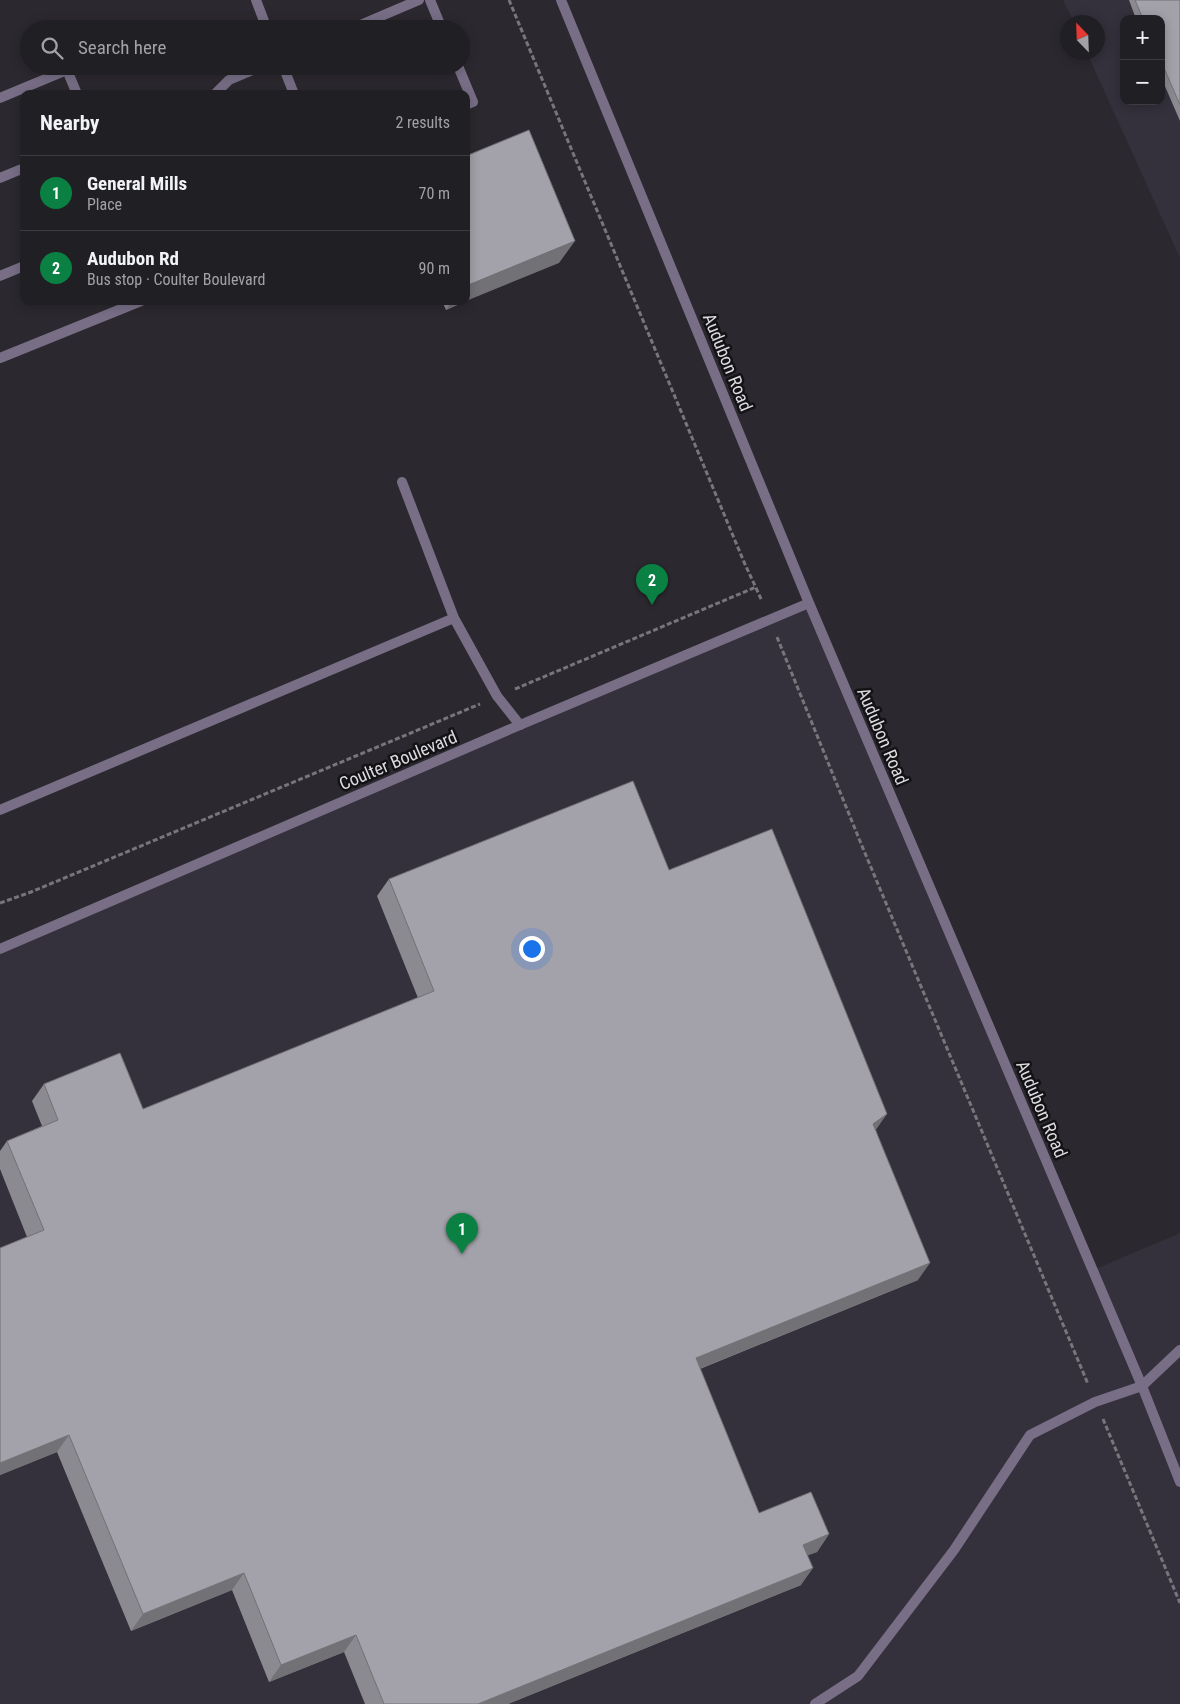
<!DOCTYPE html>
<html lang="en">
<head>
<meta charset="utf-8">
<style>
	body { margin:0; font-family:"Roboto Condensed",sans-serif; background:#28272b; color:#f1f3f6 }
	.controls { position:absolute; right:15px; top:15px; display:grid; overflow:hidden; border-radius:10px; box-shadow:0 2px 12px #0003 }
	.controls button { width:45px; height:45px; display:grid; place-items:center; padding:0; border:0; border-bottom:1px solid #3d3d41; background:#201f23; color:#f1f3f6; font:25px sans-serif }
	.compass { position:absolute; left:1060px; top:15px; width:45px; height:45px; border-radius:50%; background:#201f23; box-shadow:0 2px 12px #0003; rotate:337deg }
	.you { position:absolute; left:531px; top:948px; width:18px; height:18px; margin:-12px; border:4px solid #fff; border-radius:50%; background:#1a73e8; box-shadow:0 0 0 8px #1a73e833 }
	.badge { display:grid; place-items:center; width:32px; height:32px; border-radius:50%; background:#0b8043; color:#fff; font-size:16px; font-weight:700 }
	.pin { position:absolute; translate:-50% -41px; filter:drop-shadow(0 1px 2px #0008) }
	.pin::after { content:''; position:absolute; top:26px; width:18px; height:15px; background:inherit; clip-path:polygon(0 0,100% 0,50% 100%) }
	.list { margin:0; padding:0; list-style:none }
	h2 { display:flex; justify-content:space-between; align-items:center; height:65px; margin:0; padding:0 20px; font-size:21px }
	h2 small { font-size:16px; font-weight:400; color:#a2a2a6 }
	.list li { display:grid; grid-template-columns:32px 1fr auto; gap:15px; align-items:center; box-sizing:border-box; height:75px; padding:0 20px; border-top:1px solid #3d3d41 }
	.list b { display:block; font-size:19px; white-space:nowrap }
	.list p { margin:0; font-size:16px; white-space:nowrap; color:#a2a2a6 }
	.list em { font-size:16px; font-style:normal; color:#a2a2a6 }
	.icon { flex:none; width:28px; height:28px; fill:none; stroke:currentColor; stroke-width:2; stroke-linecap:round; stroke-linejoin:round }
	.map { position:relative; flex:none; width:1180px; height:1704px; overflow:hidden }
	.search { position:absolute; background:#201f23; box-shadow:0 2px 12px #0003; left:20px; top:20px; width:450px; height:55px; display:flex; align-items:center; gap:12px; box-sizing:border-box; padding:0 18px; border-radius:28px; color:#a2a2a6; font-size:19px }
	.panel { position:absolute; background:#201f23; box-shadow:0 2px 12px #0003; left:20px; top:90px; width:450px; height:215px; border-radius:10px }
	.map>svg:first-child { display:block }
</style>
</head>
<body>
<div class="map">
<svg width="1180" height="1704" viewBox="0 0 1180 1704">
	<rect width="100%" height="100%" fill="#2b292f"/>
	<path fill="#34303c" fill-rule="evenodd" d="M1063 0H1180V258L1087 53 1098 52V22H1074ZM1124 19H1161V101H1124Z
		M809 603 1093 1270 1180 1233V1704H0V950Z"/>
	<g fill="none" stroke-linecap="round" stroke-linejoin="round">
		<path stroke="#78767b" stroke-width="3" stroke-dasharray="5 2.5" stroke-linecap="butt" d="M509 0 744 562 762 601
			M777 637 862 846 1088 1384
			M515 689 756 587
			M0 903 31 892 480 704
			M1103 1419 1180 1603"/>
		<path stroke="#786f87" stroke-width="10" d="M256 0 267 29
			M430 0 442 29
			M351 29 419 0
			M283 66 294 94
			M458 66 473 102 466 105
			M215 94 229 80 262 66
			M0 98 67 70 77 94
			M0 178 24 168
			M0 276 24 266
			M0 358 141 301
			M454 618 497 696 520 725
			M0 810 454 618 402 482
			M815 1704 858 1676 954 1550 1030 1435 1095 1402 1142 1386 1180 1350"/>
		<path stroke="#786f87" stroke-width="10" d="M561 0 809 603 1142 1386 1180 1482
			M0 949 520 725 809 603"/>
	</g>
	<path fill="#8c8a91" d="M1129 0H1180V121L1161 77V19H1136Z
		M442 301H466L446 310Z
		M669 870 876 1130 918 1280 700 1369 759 1513 829 1534 817 1552 807 1555 801 1585 508 1704H365L344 1652 269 1682 232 1590 131 1631 57 1452 0 1475V1248L27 1237 0 1169V1151L7 1141 42 1126 32 1101 44 1084 143 1109 418 998 377 896 389 879Z"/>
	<path fill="#727176" d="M575 241 559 263 466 301V286Z
		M452 301H466L446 310Z
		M887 1114 875 1131 873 1124Z
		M930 1263 918 1280 684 1375 696 1358Z
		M69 1435 57 1452 0 1475V1463Z
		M829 1534 817 1552 791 1562 803 1545Z
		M813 1568 801 1585 508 1704H478Z
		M244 1573 232 1590 131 1631 143 1614Z
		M356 1635 344 1652 269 1682 281 1665Z"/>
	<path fill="#a3a1a9" stroke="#727176" d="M1135 0H1180V105L1161 61V19H1143Z
		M529 130 575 241 466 286V156Z
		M633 781 669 870 772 829 887 1114 873 1124 930 1263 696 1358 759 1513 811 1492 829 1534 803 1545 813 1568 478 1704H384L356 1635 281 1665 244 1573 143 1614 69 1435 0 1463V1248L44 1230 7 1141 58 1120 44 1084 120 1053 143 1109 434 991 389 879Z"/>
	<g text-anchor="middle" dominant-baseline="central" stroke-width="5" stroke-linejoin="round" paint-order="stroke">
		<g font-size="18" fill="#dddbe0" stroke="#131215">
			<text transform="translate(728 362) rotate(68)">Audubon Road</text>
			<text transform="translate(883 736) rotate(67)">Audubon Road</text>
			<text transform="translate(398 760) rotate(-23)">Coulter Boulevard</text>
			<text transform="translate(1042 1109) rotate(67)">Audubon Road</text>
		</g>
	</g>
</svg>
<div class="controls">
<button>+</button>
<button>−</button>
</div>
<svg class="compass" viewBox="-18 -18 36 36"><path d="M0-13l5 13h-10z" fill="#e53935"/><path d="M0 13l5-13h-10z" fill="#a2a2a6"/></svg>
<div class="you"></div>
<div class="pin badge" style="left:462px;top:1254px">1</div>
<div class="pin badge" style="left:652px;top:605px">2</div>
<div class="search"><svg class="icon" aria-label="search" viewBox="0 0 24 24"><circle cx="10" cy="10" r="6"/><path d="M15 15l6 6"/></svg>Search here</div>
<section class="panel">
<h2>Nearby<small>2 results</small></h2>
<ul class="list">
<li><span class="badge">1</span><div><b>General Mills</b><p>Place</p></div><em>70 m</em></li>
<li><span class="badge">2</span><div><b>Audubon Rd</b><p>Bus stop · Coulter Boulevard</p></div><em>90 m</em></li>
</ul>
</section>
</div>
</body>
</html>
